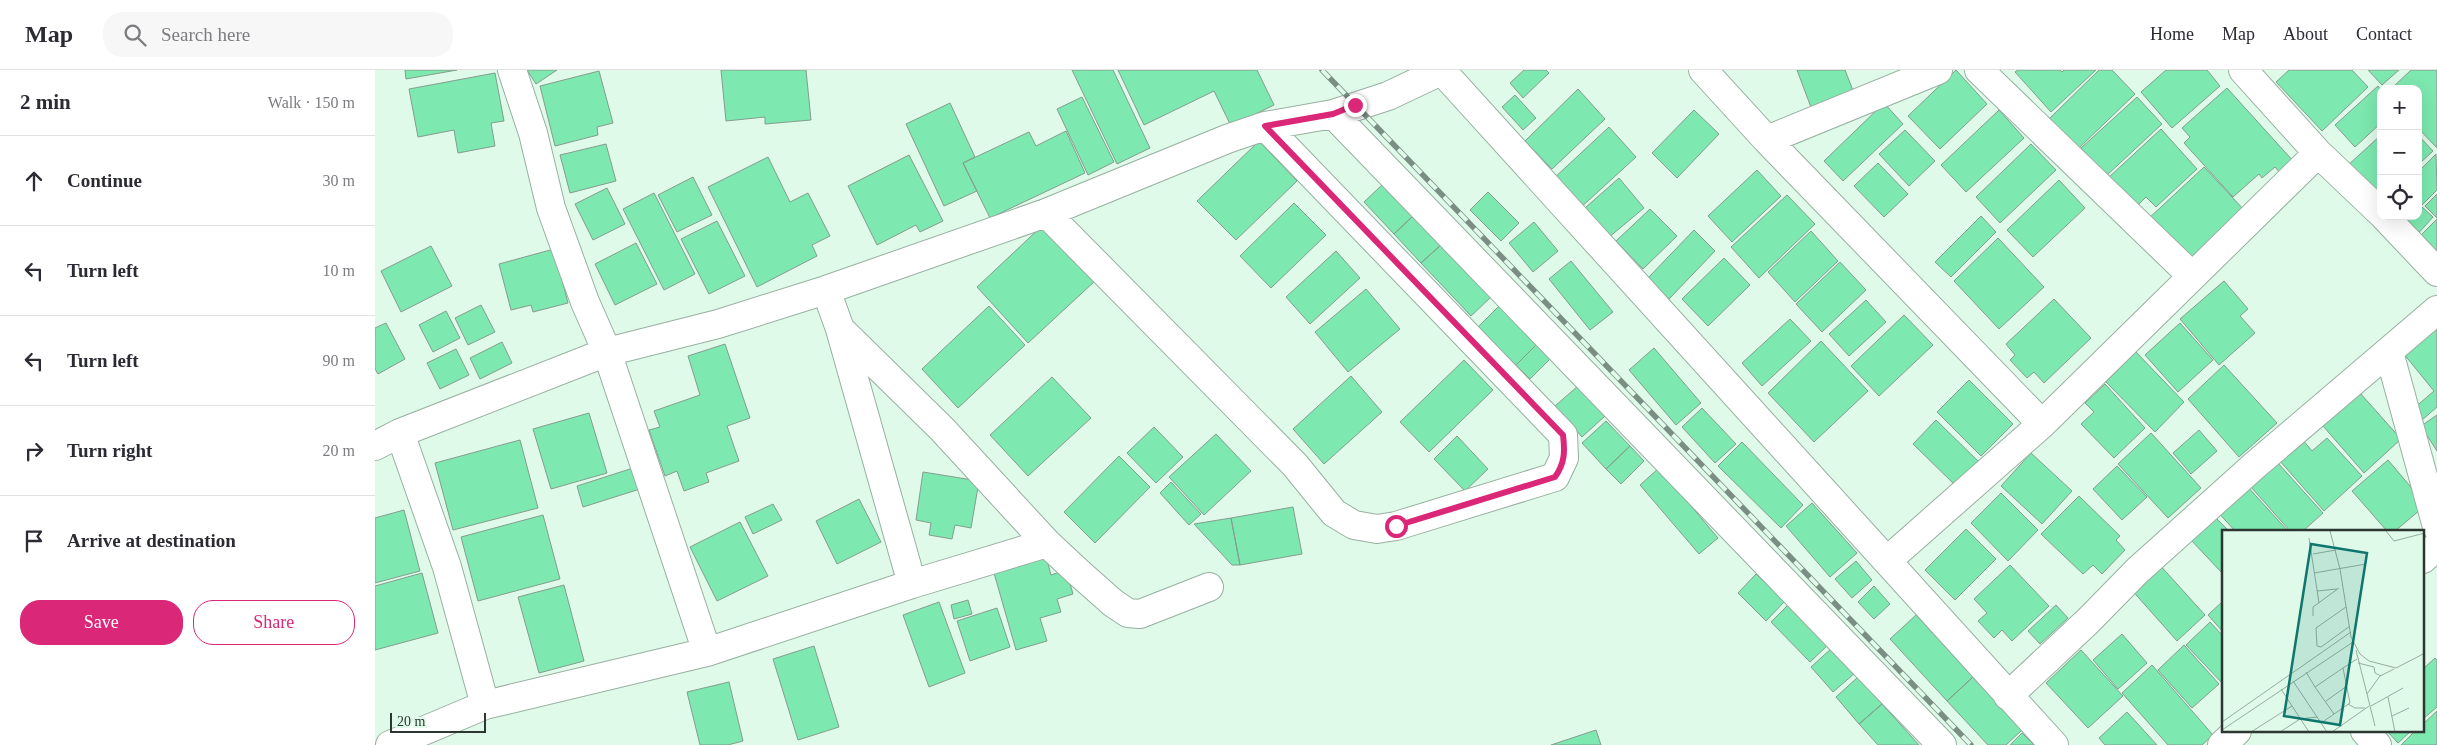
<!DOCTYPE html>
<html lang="en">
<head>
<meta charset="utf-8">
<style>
	body { margin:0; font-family:Georgia,serif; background:#f7f7f7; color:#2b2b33 }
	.controls { position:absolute; right:15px; top:15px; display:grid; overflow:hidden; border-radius:10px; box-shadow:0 5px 20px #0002 }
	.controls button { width:45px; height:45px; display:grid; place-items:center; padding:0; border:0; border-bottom:1px solid #e1e1e2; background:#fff; color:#2b2b33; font:25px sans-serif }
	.scale { position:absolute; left:15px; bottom:12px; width:96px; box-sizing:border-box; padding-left:5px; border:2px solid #2c3731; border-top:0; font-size:14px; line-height:18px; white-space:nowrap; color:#2c3731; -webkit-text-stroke:4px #dffae9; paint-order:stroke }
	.stop { position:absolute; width:15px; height:15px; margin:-11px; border:4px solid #db2777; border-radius:50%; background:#fff }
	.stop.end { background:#db2777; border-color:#fff; box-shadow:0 1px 5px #0008 }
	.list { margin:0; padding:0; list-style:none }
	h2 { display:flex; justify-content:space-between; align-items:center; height:65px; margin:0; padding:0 20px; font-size:21px }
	h2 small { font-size:16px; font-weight:400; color:#7c7c81 }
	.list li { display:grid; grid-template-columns:32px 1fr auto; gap:15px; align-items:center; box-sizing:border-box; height:90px; padding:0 20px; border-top:1px solid #e1e1e2 }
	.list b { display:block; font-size:19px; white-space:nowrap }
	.list em { font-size:16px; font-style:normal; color:#7c7c81 }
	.actions { display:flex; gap:10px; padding:15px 20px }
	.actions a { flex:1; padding:11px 0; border:1px solid #db2777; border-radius:20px; text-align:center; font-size:18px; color:#db2777 }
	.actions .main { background:#db2777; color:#fff }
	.icon { flex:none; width:28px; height:28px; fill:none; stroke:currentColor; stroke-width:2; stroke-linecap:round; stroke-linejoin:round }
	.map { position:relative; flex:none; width:2062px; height:675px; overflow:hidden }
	header { display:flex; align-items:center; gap:30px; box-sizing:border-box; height:70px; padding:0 25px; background:#fff; border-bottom:1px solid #e1e1e2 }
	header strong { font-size:24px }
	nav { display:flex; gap:28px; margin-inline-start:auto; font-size:18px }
	.search { width:350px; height:45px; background:#f7f7f7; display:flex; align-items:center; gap:12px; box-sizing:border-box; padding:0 18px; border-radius:20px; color:#7c7c81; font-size:19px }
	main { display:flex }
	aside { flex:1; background:#fff }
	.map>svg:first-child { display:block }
</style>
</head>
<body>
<header>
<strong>Map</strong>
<div class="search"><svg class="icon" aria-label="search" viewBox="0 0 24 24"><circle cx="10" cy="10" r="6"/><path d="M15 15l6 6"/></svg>Search here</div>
<nav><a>Home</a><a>Map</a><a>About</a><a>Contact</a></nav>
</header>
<main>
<aside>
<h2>2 min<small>Walk · 150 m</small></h2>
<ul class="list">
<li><svg class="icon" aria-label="ahead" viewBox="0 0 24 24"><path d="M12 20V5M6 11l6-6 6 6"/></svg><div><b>Continue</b></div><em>30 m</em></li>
<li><svg class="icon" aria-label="left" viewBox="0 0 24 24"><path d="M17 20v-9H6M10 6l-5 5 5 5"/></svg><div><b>Turn left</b></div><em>10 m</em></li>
<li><svg class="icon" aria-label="left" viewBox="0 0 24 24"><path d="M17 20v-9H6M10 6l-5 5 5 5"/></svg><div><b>Turn left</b></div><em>90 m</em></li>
<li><svg class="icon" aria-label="right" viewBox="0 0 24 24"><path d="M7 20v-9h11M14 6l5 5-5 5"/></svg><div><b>Turn right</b></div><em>20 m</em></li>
<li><svg class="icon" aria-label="arrive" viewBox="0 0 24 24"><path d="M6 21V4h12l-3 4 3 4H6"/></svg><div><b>Arrive at destination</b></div></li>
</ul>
<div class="actions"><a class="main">Save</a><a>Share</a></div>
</aside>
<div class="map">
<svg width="2062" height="675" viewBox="0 0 2062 675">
	<rect width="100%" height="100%" fill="#dffae9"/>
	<path fill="#7de8af" stroke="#849d8e" d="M30 0H82L31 9Z
		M152 0H182L161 14Z
		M346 0H431L436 50 390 54V47L351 51Z
		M697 0H738L775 78 742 94Z
		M743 0H882L899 35 856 56 839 21 769 55Z
		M1149 0H1171L1174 3 1148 28 1135 13Z
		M1422 0H1470L1479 23 1437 40Z
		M1581 0 1612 34 1565 79 1533 46Z
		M1643 0H1685L1687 2 1689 0H1721L1676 42 1640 2Z
		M1724 0H1737L1760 24 1703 79 1674 49Z
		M1791 0H1832L1845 16 1797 58 1766 22Z
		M1914 0H1977L1993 17 1947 61 1901 12Z
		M1993 0H2024L2007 15Z
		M2036 0H2062V78L2043 58V19H2016Z
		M224 1 238 53 222 57 223 65 180 76 165 16Z
		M120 3 129 51 116 53 120 76 83 83 79 60 43 67 34 19Z
		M2003 16 2006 20V53L1980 77 1960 55Z
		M1852 18 1919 92 1906 104 1900 97 1887 108 1884 104 1858 127 1809 73 1815 67 1807 58Z
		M1203 19 1230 49 1177 99 1150 71Z
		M1140 25 1161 48 1148 60 1127 37Z
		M707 27 739 92 713 105 682 39Z
		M1762 27 1787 54 1731 106 1706 78Z
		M575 33 600 87 588 93 602 121 569 136 531 54Z
		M1509 33 1528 54 1468 111 1449 91Z
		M1319 40 1344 64 1302 108 1277 83Z
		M1624 40 1649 68 1591 122 1566 95Z
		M1234 57 1261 87 1203 140 1177 110Z
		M1786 59 1822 99 1781 137 1771 127 1760 138 1733 108Z
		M1530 60 1560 91 1534 116 1504 84Z
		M691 61 710 103 615 148 588 93 654 62 661 76Z
		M2006 65V129L1972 96Z
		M2043 65 2058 81 2043 95Z
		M884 71 922 111 861 170 822 131Z
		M231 74 241 111 195 123 185 85Z
		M1656 74 1681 100 1625 153 1601 127Z
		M2061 84 2062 120 2046 136 2058 147 2040 167 2019 146H2043V102Z
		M534 85 568 151 545 162 541 155 502 175 473 116Z
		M393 87 415 132 433 123 455 166 437 175 442 186 382 217 333 117Z
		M1503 93 1533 124 1509 147 1479 116Z
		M1829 97 1870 141 1814 194 1772 150Z
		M1382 100 1406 126 1357 172 1333 146Z
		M318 107 337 145 302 162 283 125Z
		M1244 108 1269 138 1227 173 1202 145Z
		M1684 110 1710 138 1658 187 1632 160Z
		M1009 113 1039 145 1019 164 989 132Z
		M232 118 250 154 218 170 200 134Z
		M1113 122 1144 153 1126 171 1095 140Z
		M279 123 320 204 289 220 248 139Z
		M2062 124V148L2050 136Z
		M1412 125 1440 154 1384 208 1356 177Z
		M919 133 951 165 896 218 865 186Z
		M1275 139 1302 166 1268 199 1241 171Z
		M1039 145 1067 174 1046 193 1019 164Z
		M1606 146 1621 162 1576 207 1560 192Z
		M2062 149V188L2043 168Z
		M342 151 370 206 334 224 306 169Z
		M1159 152 1183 181 1158 202 1134 173Z
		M668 155 720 211 653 273 602 217Z
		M1319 160 1340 181 1294 229 1273 208Z
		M1436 161 1463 191 1420 232 1393 202Z
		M1623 168 1669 217 1624 259 1579 211Z
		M261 173 282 214 240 235 220 194Z
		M1067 174 1116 227 1096 246 1046 193Z
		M56 176 77 216 26 242 6 201Z
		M179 179 193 233 158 242 156 235 136 240 124 194Z
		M961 181 985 208 935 254 911 227Z
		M1349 188 1375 215 1333 256 1307 229Z
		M1196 191 1238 242 1215 260 1174 209Z
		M1465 192 1491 220 1447 262 1421 234Z
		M1849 211 1873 239 1865 246 1880 263 1844 295 1805 249Z
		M991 219 1025 259 973 302 940 262Z
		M1679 229 1716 268 1669 313 1659 302 1652 308 1635 290 1640 285 1631 274Z
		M1491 230 1511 252 1474 286 1454 264Z
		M106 235 120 262 93 275 80 248Z
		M1125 235 1163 273 1141 295 1103 257Z
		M614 236 650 275 583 338 547 299Z
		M71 241 85 268 58 282 44 255Z
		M1529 245 1558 275 1504 326 1476 296Z
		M1415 249 1436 271 1387 316 1367 293Z
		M11 253 30 289 3 304 0 299V258Z
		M1805 253 1838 290 1803 322 1770 285Z
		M2062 256V337L2047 350 2038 339 2059 321 2028 283Z
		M1446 271 1493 321 1439 372 1393 323Z
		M127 272 137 293 105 309 95 288Z
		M1163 273 1177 287 1155 309 1141 295Z
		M350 274 375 348 352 356 364 391 331 403 334 412 309 421 302 401 290 406 274 360 285 357 279 341 325 325 313 286Z
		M1279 278 1326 333 1301 355 1254 300Z
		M81 279 94 305 65 319 52 293Z
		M1761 282 1809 332 1780 362 1731 312Z
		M1089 290 1118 320 1054 382 1025 352Z
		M1849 295 1902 353 1864 387 1813 329Z
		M976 306 1007 342 949 394 918 359Z
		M677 307 716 348 653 406 615 365Z
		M1594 310 1638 354 1606 386 1562 342Z
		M1730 314 1770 358 1739 388 1706 354 1719 342 1710 333Z
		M1203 316 1230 346 1207 367 1180 336Z
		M1985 323 2026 369 1989 403 1948 356Z
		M1327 338 1361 374 1340 393 1307 357Z
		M214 343 232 403 176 419 158 359Z
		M2062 345V381L2046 356Z
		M1561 350 1603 391 1580 415 1538 374Z
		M1231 351 1255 376 1231 399 1207 373Z
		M779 357 808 387 781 413 752 383Z
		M1824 360 1842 381 1816 404 1798 383Z
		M1776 363 1826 418 1793 448 1743 394Z
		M841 364 876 401 829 445 794 407Z
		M1082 366 1113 399 1090 421 1059 389Z
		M1952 368 1987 406 1949 441 1904 390 1927 369 1937 381Z
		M145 370 163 438 78 460 60 393Z
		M1367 372 1428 435 1406 458 1343 396Z
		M1255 376 1269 391 1246 414 1231 399Z
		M1656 383 1697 421 1667 454 1626 416Z
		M744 386 775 417 720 473 689 442Z
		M2013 390 2051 435 2020 461H2012L1977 421Z
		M1902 392 1948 443 1928 461H1915L1875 416Z
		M1742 396 1772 427 1747 450 1718 419Z
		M258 398 265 419 208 437 202 416Z
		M1284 398 1343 468 1324 484 1265 415Z
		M548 402 604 411 596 458 580 455 577 469 554 465 556 453 541 450Z
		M796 412 826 444 814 455 785 423Z
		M1871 415 1913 461H1860L1842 441Z
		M1626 423 1663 460 1633 491 1596 453Z
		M1704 426 1745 466 1741 470 1750 480 1727 504 1718 495 1708 504 1666 464Z
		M484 429 506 472 462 494 441 451Z
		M1437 433 1482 483 1455 507 1411 456Z
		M398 434 407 450 378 464 370 447Z
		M918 437 927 484 865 495 856 448Z
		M29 440 45 501 0 513V448Z
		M168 445 185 509 103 531 86 467Z
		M1839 446 1854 461H1848V504L1815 469Z
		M856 448 865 495H857L819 454Z
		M365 452 393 506 342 531 315 477Z
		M1591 459 1621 489 1580 530 1550 500Z
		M671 486 676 505 691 500 698 524 682 529 686 542 665 548 672 571 641 580 617 496Z
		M1481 491 1497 510 1477 528 1460 509Z
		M1783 493 1830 545 1802 571 1755 518Z
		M1635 495 1674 536 1637 571 1627 560 1619 568 1603 551 1612 543 1599 529Z
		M47 503 63 563 0 580V516Z
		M1381 504 1410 531 1391 551 1363 523Z
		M189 515 209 591 164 603 143 527Z
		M1499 516 1515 534 1499 549 1483 532Z
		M593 530 597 544 579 549 576 535Z
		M1848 531V562L1833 545Z
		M564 532 590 603 554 617 528 545Z
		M1414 534 1453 575 1435 592 1396 552Z
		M1681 535 1693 548 1665 574 1653 561Z
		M622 538 635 577 595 591 582 551Z
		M1541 545 1598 607 1572 631 1515 569Z
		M1835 552 1848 566V614L1811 575Z
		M1747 564 1772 593 1743 619 1718 590Z
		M1809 575 1844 614 1817 638 1783 600Z
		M439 576 464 657 423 670 398 589Z
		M1458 577 1480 603 1458 622 1436 597Z
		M1706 580 1748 626 1713 658 1671 613Z
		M2060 588 2062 590V637L2048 649V599Z
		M1777 595 1838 665 1827 675H1793L1747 623Z
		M1483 607 1507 634 1484 654 1461 627Z
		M1598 607 1647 660 1631 675H1613L1572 631Z
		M354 612 368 671 353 675H325L312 622Z
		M1507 634 1544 675H1503L1484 654Z
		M2062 641V675H2026L2040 661H2048V654Z
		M1752 642 1782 675H1730L1724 668Z
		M1221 660 1226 675H1176Z
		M2012 661H2036L2023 673Z
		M1647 663 1659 675H1635Z"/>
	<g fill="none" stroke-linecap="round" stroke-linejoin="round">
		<defs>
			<path id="minor" d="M137 0 158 63 176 138 210 232 232 282 332 582
				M1328 0 1392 70 1563 0
				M1604 0 1817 206
				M1868 0 1943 83 2006 143
				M1067 1 1679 675
				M958 44 1567 675
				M1392 70 1667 354 1943 83
				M671 143 920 395 959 443 979 455 1002 459 1021 456 1180 407 1189 388 1188 365 890 56
				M2009 146 2062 202
				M451 220 465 259 537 514
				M465 259 567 359 672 473 703 502 738 533 753 543 765 544 834 517
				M2014 282 2062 457
				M25 363 72 497 110 635
				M0 376 25 363 232 282 343 254 451 220 671 143 852 69 890 56 958 44 1013 26 1068 0
				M2048 489 2062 476
				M1513 490 1667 354
				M1633 626 1713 551 1763 500 1879 396 2062 240
				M1990 661 2002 675
				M15 675 110 635 332 582 537 514 672 473
				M1847 675 1862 661"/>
		</defs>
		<use href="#minor" stroke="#97b0a1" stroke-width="30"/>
		<use href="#minor" stroke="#fff" stroke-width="28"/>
		<defs>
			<path id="rail" d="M947 0 1596 675"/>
		</defs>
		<use href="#rail" stroke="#7b8e83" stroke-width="5.5"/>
		<use href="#rail" stroke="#dffae9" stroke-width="4" stroke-dasharray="11" stroke-linecap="butt"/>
	</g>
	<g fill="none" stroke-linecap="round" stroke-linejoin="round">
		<path stroke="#db2777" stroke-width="6" d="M980 35 958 44 890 56 1188 365C1190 381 1190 393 1180 407L1021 456"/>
	</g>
	<g transform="translate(1847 460)">
		<rect width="202" height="202" fill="#dffae9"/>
		<path fill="none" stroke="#97ac9f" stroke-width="1" d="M108 1 118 39 129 107 138 124 147 131 174 138 203 123M164 1 172 11 203 3M87 8 97 73M91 24 114 20M92 43 144 34M95 61 115 59M124 77 94 98 95 116 99 117 128 96M91 86V77L117 58M134 120 153 196M136 133 152 137 153 143 159 146M84 142 93 157M71 151 105 202M59 159 87 202M145 164 158 146 172 139M166 167 173 202M104 171 125 156M126 174 133 178H143M149 176 181 158M112 184 93 157 121 138M170 186 187 178M0 192 129 102M99 193 128 173 121 138 135 129M0 200 131 112M29 202 70 176M58 202 78 189 95 187M110 202 147 176"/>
		<path fill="#0f766e" fill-opacity="0.15" stroke="#0f766e" stroke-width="2.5" d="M89 14 145 23 118 195 62 186Z"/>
		<rect width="202" height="202" fill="none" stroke="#2c3731" stroke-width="2.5"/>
	</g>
</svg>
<div class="controls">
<button>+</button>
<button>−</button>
<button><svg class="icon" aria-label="locate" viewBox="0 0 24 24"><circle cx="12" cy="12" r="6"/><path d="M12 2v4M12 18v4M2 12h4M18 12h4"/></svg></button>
</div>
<div class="scale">20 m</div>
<div class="stop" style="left:1021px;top:456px"></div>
<div class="stop end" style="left:980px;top:35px"></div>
</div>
</main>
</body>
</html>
